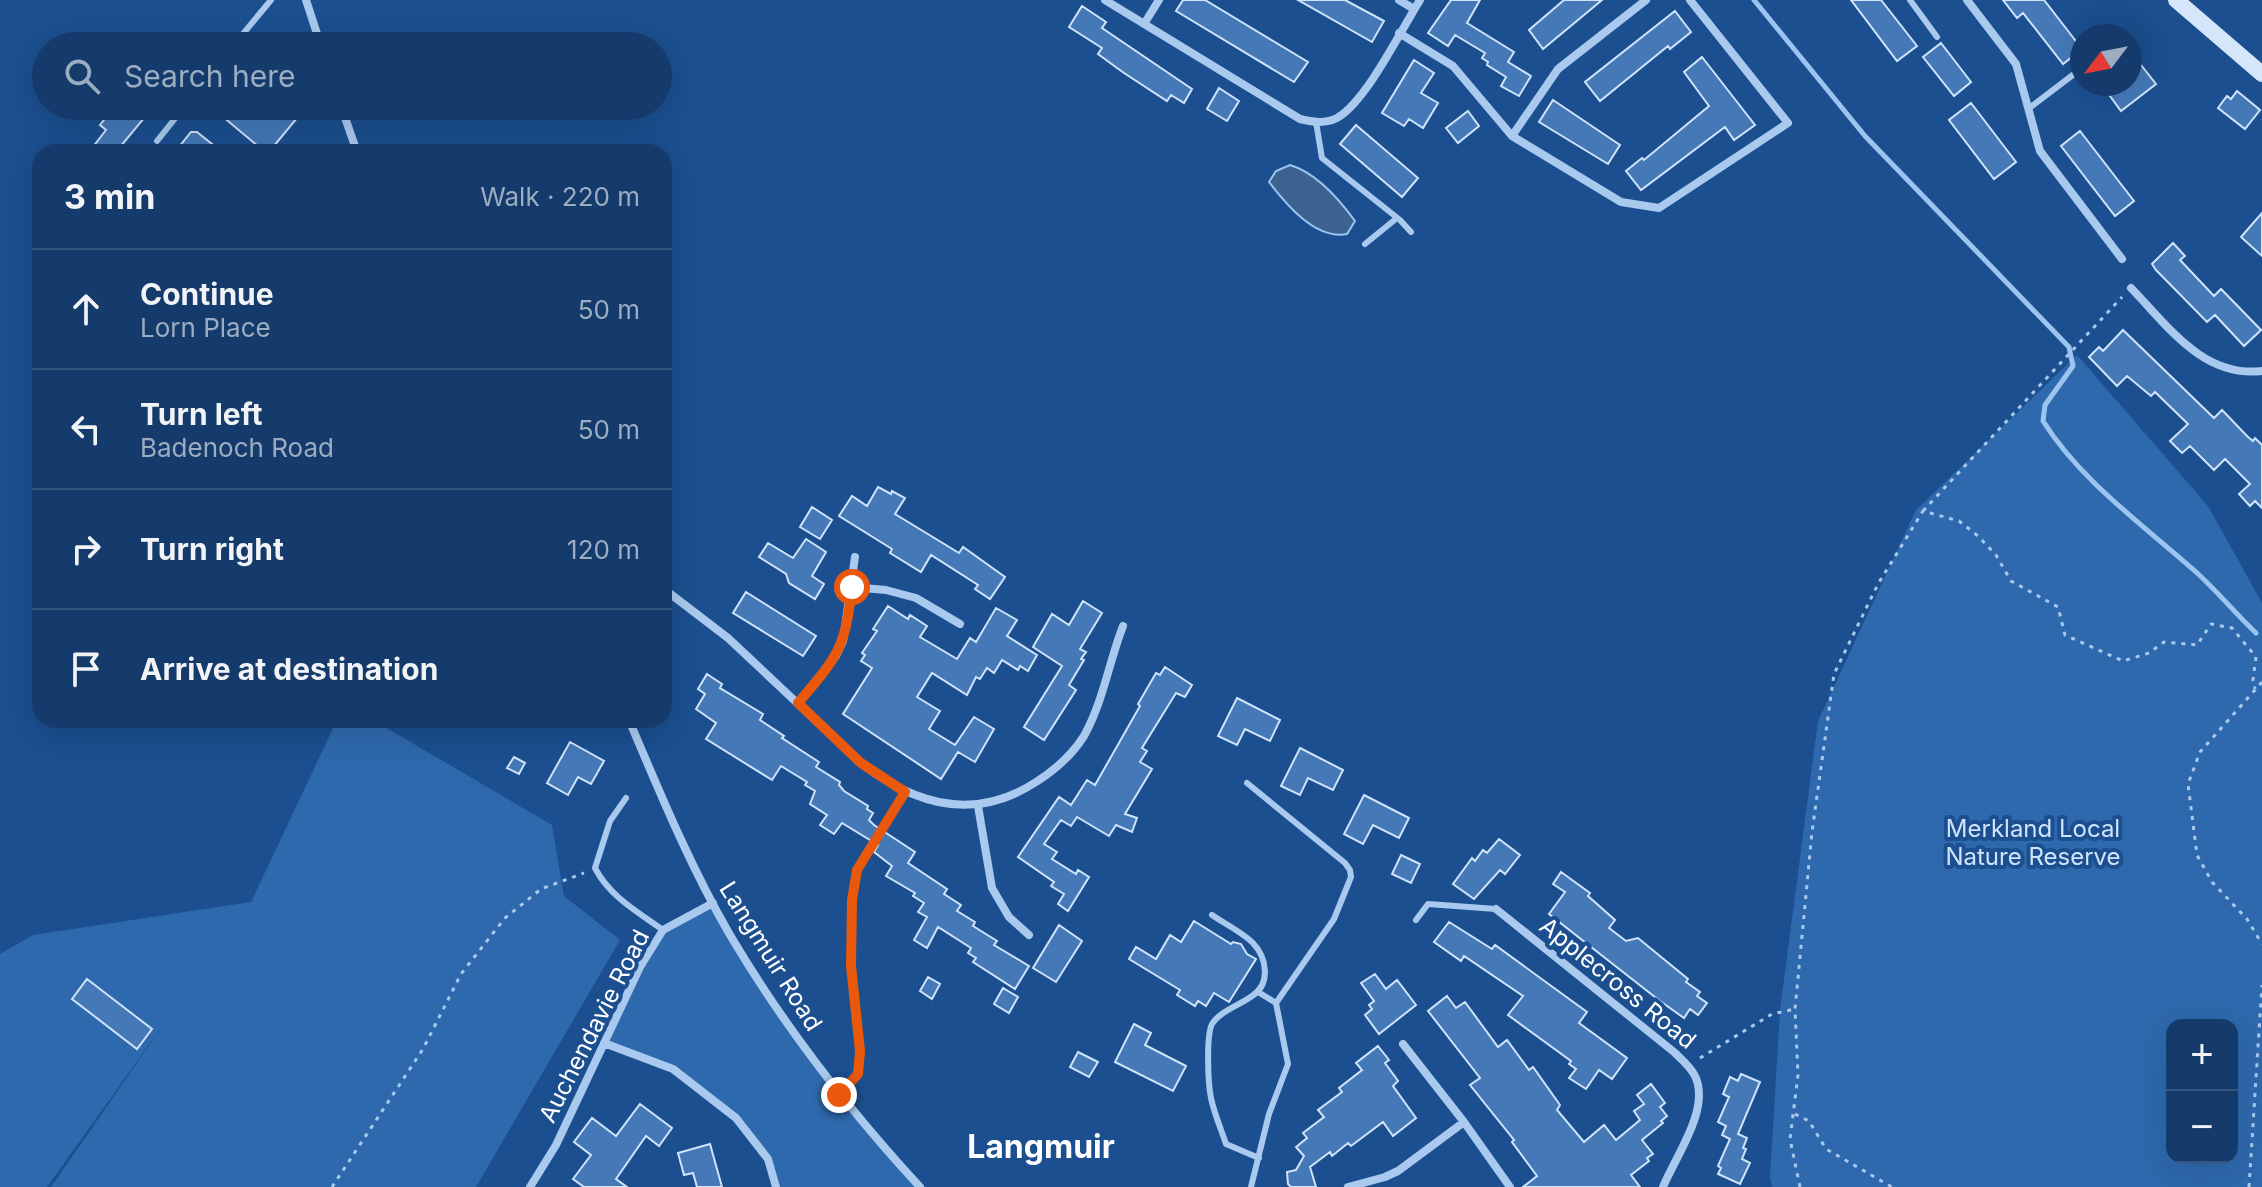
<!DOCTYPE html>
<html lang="en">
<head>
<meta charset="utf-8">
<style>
	body { margin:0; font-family:Inter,sans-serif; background:#214673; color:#f1f3f6 }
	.controls { position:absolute; right:24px; bottom:24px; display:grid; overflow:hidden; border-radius:16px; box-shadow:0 8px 32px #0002 }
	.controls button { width:72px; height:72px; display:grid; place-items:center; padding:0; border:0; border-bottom:2px solid #33557e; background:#143b6b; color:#f1f3f6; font:40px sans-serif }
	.compass { position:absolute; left:2070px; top:24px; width:72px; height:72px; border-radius:50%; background:#143b6b; box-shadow:0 8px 32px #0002; rotate:238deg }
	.stop { position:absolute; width:24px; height:24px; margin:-18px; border:6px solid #ea580c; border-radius:50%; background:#fff }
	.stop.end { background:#ea580c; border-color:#fff; box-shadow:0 2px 8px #0008 }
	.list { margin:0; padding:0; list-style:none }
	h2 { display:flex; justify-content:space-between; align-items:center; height:104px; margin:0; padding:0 32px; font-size:34px }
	h2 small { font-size:26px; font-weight:400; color:#9dadc1 }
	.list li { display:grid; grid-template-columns:52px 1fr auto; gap:24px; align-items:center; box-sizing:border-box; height:120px; padding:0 32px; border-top:2px solid #33557e }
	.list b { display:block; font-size:30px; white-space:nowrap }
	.list p { margin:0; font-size:26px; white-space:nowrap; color:#9dadc1 }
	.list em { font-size:26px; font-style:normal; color:#9dadc1 }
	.icon { flex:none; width:44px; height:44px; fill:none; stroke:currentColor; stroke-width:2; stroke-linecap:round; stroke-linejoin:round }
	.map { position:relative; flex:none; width:2262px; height:1187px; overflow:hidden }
	.search { position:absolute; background:#143b6b; box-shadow:0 8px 32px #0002; left:32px; top:32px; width:640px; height:88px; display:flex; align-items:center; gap:20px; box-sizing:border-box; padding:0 28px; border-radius:44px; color:#9dadc1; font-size:30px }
	.panel { position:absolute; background:#143b6b; box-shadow:0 8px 32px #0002; left:32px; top:144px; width:640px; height:584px; border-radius:24px }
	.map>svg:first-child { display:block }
</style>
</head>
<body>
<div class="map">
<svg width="2262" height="1187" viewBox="0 0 2262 1187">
	<rect width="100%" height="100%" fill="#1b4f8f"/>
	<path fill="#2e69ad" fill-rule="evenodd" d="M2077 355 2208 506 2262 603V1187H1772L1770 1177 1780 1010 1818 721 1916 510ZM2172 1025H2232V1157H2172Z
		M337 720H373L552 825 564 896 620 940 476 1187H51L166 1021 47 1187H0V954L33 935 251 902Z
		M713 903 786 1023 920 1187H776L768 1159 736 1118 673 1069 604 1043 663 930Z"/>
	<path fill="#3c6290" stroke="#9cc4f0" stroke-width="2" d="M1290 165C1317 173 1339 199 1355 221L1347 234C1315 240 1286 204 1269 182L1276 171Z"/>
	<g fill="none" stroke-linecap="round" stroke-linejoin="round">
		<path stroke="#9cc4f0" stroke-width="5" d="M1754 0 1865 136 2069 347 2073 366 2045 405 2043 421C2081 481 2142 524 2196 572 2217 591 2235 613 2256 633"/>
	</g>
	<path fill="#4478b7" stroke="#cfe3fa" stroke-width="2" d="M1183 0H1205L1308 62 1294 82 1176 11Z
		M1298 0H1345L1384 21 1372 42Z
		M1451 0H1480L1467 23 1514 52 1508 62 1531 76 1519 96 1501 86 1506 77 1487 65 1488 62 1482 58 1485 53 1455 35 1448 46 1428 33Z
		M1564 0H1602L1543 49 1529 30Z
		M1851 0H1881L1917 46 1897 61Z
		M2003 0H2044L2082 49 2063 64 2023 13 2017 18Z
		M1082 6 1106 22 1102 28 1192 89 1184 103 1171 95 1167 101 1124 73 1098 54 1102 48 1069 27Z
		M1675 11 1691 32 1670 49 1668 46 1600 101 1585 82Z
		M1941 43 1971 82 1954 96 1923 57Z
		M1702 57 1755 125 1734 140 1725 127 1641 190 1626 171 1642 158 1644 160 1709 106 1684 72Z
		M1414 60 1434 73 1421 93 1438 103 1423 128 1409 119 1404 126 1382 113Z
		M2141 65 2156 84 2121 111 2107 92 2117 84H2130V74Z
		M1219 88 1239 101 1227 121 1207 109Z
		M2237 91 2260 110 2245 129 2218 108 2227 96 2231 99Z
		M1553 100 1620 145 1608 164 1539 122Z
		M1971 103 2016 162 1994 179 1949 120Z
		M115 106H154L116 152H89L106 130 100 125Z
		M210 106H283L297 118 269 152H265Z
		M1468 111 1479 126 1458 143 1446 128Z
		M1356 125 1418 178 1402 197 1340 144Z
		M2080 131 2134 201 2115 216 2061 146Z
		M191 132H197L222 152H175Z
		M2262 213V256L2241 237Z
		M2173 243 2185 256 2180 260 2214 296 2221 289 2261 330 2244 346 2215 315 2207 322 2156 270 2152 264Z
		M2123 330 2214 418 2222 410 2248 437 2253 441 2255 438 2262 445V508L2255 501 2250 506 2239 494 2250 484 2225 459 2214 470 2190 446 2182 453 2170 441 2188 424 2155 392 2151 396 2127 376 2117 386 2089 357 2099 347 2103 351Z
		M878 487 891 494 892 491 905 498 895 514 959 553 963 547 1005 577 990 599 975 589 978 585 931 555 921 572 890 553 892 549 839 516 852 496 867 506Z
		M812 507 832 520 820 539 800 527Z
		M806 539 826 552 812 576 824 584 815 599 789 583 786 574 759 557 768 543 793 558Z
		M746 592 816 636 803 656 733 613Z
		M1083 601 1102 613 1080 649 1086 652 1081 659 1084 660 1069 685 1076 690 1044 740 1024 727 1062 666 1033 647 1052 614 1069 625Z
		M888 606 908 619 910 615 927 626 920 637 957 659 970 638 976 642 996 608 1017 620 1007 636 1037 655 1028 671 1020 666 1018 670 1002 660 994 673 987 668 980 679 976 677 967 695 932 673 917 697 940 711 929 729 955 745 974 717 994 729 975 762 958 752 941 779 843 714 872 668 861 661 865 655 862 653 877 631 873 629Z
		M1165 667 1192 685 1185 697 1176 693 1142 748 1147 751 1140 762 1152 769 1125 814 1137 818 1132 832 1116 825 1109 836 1077 817 1071 826 1061 820 1044 844 1057 852 1052 859 1076 874 1078 870 1089 877 1068 911 1058 904 1064 894 1051 886 1054 882 1018 857 1059 797 1071 805 1087 780 1095 785 1140 706 1138 704 1156 673 1160 675Z
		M707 674 722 684 720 688 763 714 760 720 784 736 782 738 819 762 816 767 840 782 839 785 844 791 868 806 867 809 873 813 869 820 874 825 915 852 908 863 947 889 944 894 961 905 957 911 975 922 973 926 997 941 994 945 1029 966 1015 989 973 962 976 958 968 953 971 948 938 927 927 948 914 940 927 917 918 912 924 903 913 896 915 893 886 876 892 866 874 852 878 845 842 823 834 834 820 825 827 815 810 804 815 791 805 785 807 782 781 766 772 780 706 739 716 723 696 709 705 694 698 689Z
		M1237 698 1280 720 1270 741 1245 729 1237 745 1218 736Z
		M570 742 604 761 591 784 578 777 568 795 547 783Z
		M1300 748 1343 770 1333 790 1308 778 1300 795 1281 786Z
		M514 757 525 763 519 774 507 768Z
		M1364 795 1409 818 1399 838 1373 825 1363 844 1344 834Z
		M1499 839 1520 855 1505 874 1500 870 1474 899 1453 884 1472 858 1475 861 1483 850 1487 853Z
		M1401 855 1420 864 1411 883 1392 874Z
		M1561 872 1590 893 1588 896 1615 920 1609 928 1626 941 1638 938 1688 979 1686 982 1700 992 1697 996 1707 1003 1698 1015 1690 1009 1684 1018 1660 1001 1549 914 1565 892 1553 884Z
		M1194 921 1231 944 1233 942 1241 944 1247 954 1256 959 1229 1002 1214 993 1206 1006 1198 1001 1195 1006 1177 995 1180 990 1129 959 1136 947 1156 959 1170 935 1181 942Z
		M1449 922 1492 949 1495 945 1587 1012 1579 1023 1627 1058 1612 1079 1599 1070 1586 1089 1569 1078 1576 1069 1569 1064 1571 1061 1508 1015 1523 996 1464 956 1461 961 1434 942Z
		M1059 925 1082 941 1056 982 1033 968Z
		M1375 974 1386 989 1397 980 1416 1005 1379 1034 1365 1015 1372 1009 1369 1005 1374 1001 1361 983Z
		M928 977 940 984 932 999 920 991Z
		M87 979 152 1029 137 1049 72 999Z
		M1003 988 1018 997 1009 1013 994 1004Z
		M1447 996 1456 1008 1465 1002 1498 1047 1507 1040 1529 1070 1533 1067 1560 1105 1557 1110 1584 1142 1604 1125 1616 1140 1640 1120 1634 1111 1644 1104 1637 1095 1651 1084 1665 1103 1660 1107 1667 1116 1661 1121 1663 1123 1642 1140 1653 1154 1647 1158 1649 1161 1631 1175 1640 1187H1523L1537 1176 1512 1142 1514 1140 1470 1085 1480 1078 1428 1011Z
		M1134 1024 1151 1033 1145 1045 1186 1066 1173 1091 1115 1062Z
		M1378 1046 1389 1060 1385 1063 1398 1081 1393 1086 1416 1118 1393 1136 1383 1122 1351 1146 1348 1143 1332 1156 1330 1152 1310 1167 1316 1187H1291L1288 1184 1287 1172 1296 1170 1304 1156 1296 1147 1307 1138 1303 1133 1324 1117 1318 1110 1342 1092 1339 1088 1362 1070 1356 1063Z
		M1078 1052 1098 1062 1089 1077 1070 1067Z
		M1741 1074 1760 1082 1738 1134 1747 1138 1743 1148 1746 1149 1742 1159 1750 1163 1740 1184 1718 1174 1721 1168 1718 1166 1730 1139 1722 1135 1726 1126 1718 1122 1729 1097 1723 1094 1730 1077 1738 1081Z
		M640 1104 672 1128 659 1146 646 1136 616 1179 627 1187H584L573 1179 591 1155 574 1142 592 1118 616 1136Z
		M710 1144 722 1187H697L693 1173 684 1175 678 1153Z"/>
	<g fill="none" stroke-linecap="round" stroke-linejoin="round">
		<path stroke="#a9c9ee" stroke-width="3" stroke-dasharray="4 6" stroke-linecap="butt" d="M1923 511 2122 297
			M2262 682 2200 752 2188 784 2197 855 2212 882 2247 919 2262 944
			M1700 1058 1772 1014 1795 1009
			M849 1086C872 1060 854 1001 851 968 850 942 848 894 857 870 864 850 887 821 899 802
			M1795 1114 1809 1121 1826 1149 1892 1187
			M332 1187 423 1049 461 974 505 918 541 889 584 873
			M1800 1187 1790 1139 1798 1075 1795 1009 1812 832 1834 674 1878 584 1923 511 1959 521 1978 536 1996 555 2011 581 2058 607 2065 635 2123 661 2149 653 2164 642 2197 645 2211 624 2232 628 2256 657 2253 680 2255 689
			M2249 1187 2262 985"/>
		<path stroke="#a9c9ee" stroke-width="6" d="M1910 0 1937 37
			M233 46 271 0
			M2028 109 2082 68
			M1316 122 1322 158 1400 220 1411 232
			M157 141 185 106
			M1365 244 1397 218
			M1247 783 1345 863 1350 870 1351 877 1334 919 1276 1003
			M626 798 610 821 595 868C610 897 638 912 663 930
			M1212 915C1225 924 1242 932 1253 943 1267 958 1271 984 1252 996 1240 1005 1220 1011 1212 1024 1206 1036 1208 1084 1211 1098 1214 1113 1221 1129 1226 1144L1259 1158
			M1416 920 1428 904 1496 909
			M1251 1187 1269 1114 1288 1064 1276 1003 1258 992"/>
		<path stroke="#a9c9ee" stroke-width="8" d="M306 0 321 46
			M1105 0 1300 119C1313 122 1325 124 1337 118 1366 102 1401 30 1420 0
			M1399 0 1414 9
			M1967 0 2016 64 2040 151 2122 259
			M1144 24 1159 0
			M1399 33 1453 66 1512 136 1621 202 1659 208 1788 123 1690 0
			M341 106 357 152
			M1512 136 1558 69 1646 0
			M2131 288C2168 326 2203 378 2262 371
			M852 587 886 590 916 598 960 624
			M664 589 728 638 861 763C915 805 975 822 1036 782 1055 770 1072 755 1084 736 1103 702 1109 662 1123 626
			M798 703 836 656 843 641 855 557
			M629 720C660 793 690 866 730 935 784 1026 848 1109 920 1187
			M978 806 992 888 1009 917 1029 935
			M1496 909 1674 1052C1681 1059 1690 1066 1695 1076 1711 1109 1675 1157 1663 1187
			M604 1043 673 1069 736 1118 768 1159 776 1187
			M1403 1044 1464 1122 1510 1187
			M530 1187 556 1145 640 967 663 930 713 903
			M1348 1187 1385 1177 1398 1171 1464 1122"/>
		<path stroke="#d6e6fa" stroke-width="16" d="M2176 0 2262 74"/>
	</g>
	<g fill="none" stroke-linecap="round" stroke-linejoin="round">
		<path stroke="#ea580c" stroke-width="10" d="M839 1095 858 1074 860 1051 851 966 852 900 857 870 905 792 861 763 798 703C838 656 845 649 852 587"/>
	</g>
	<g text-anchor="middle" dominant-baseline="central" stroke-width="8" stroke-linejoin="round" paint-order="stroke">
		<g font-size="24" fill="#cfe3fa" stroke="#1b4f8f">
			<text x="2033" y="828">Merkland Local<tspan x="2033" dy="28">Nature Reserve</tspan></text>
		</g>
		<g font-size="24" fill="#fff" stroke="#1b4f8f">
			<text transform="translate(771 956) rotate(58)">Langmuir Road</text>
			<text transform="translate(1618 983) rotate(39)">Applecross Road</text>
			<text transform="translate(594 1026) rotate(-63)">Auchendavie Road</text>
		</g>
		<g font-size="32" font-weight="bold" fill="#fff" stroke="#1b4f8f">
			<text x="1041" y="1146">Langmuir</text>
		</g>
	</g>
</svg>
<div class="controls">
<button>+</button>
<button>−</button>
</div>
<svg class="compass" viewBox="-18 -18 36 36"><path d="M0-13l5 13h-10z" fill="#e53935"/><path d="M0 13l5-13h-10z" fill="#9dadc1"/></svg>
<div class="stop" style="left:852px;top:587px"></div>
<div class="stop end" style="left:839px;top:1095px"></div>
<div class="search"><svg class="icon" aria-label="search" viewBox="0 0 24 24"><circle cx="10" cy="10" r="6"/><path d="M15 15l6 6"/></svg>Search here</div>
<section class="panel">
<h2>3 min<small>Walk · 220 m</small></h2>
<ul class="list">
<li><svg class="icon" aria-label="ahead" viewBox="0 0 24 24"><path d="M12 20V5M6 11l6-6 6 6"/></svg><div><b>Continue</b><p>Lorn Place</p></div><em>50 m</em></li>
<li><svg class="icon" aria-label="left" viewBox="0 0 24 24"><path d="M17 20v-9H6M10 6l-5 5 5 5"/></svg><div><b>Turn left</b><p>Badenoch Road</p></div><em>50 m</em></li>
<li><svg class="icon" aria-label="right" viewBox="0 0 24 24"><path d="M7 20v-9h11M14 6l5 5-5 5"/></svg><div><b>Turn right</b></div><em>120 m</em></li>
<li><svg class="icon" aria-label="arrive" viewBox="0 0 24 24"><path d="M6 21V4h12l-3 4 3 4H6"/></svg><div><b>Arrive at destination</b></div></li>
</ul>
</section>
</div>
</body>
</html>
